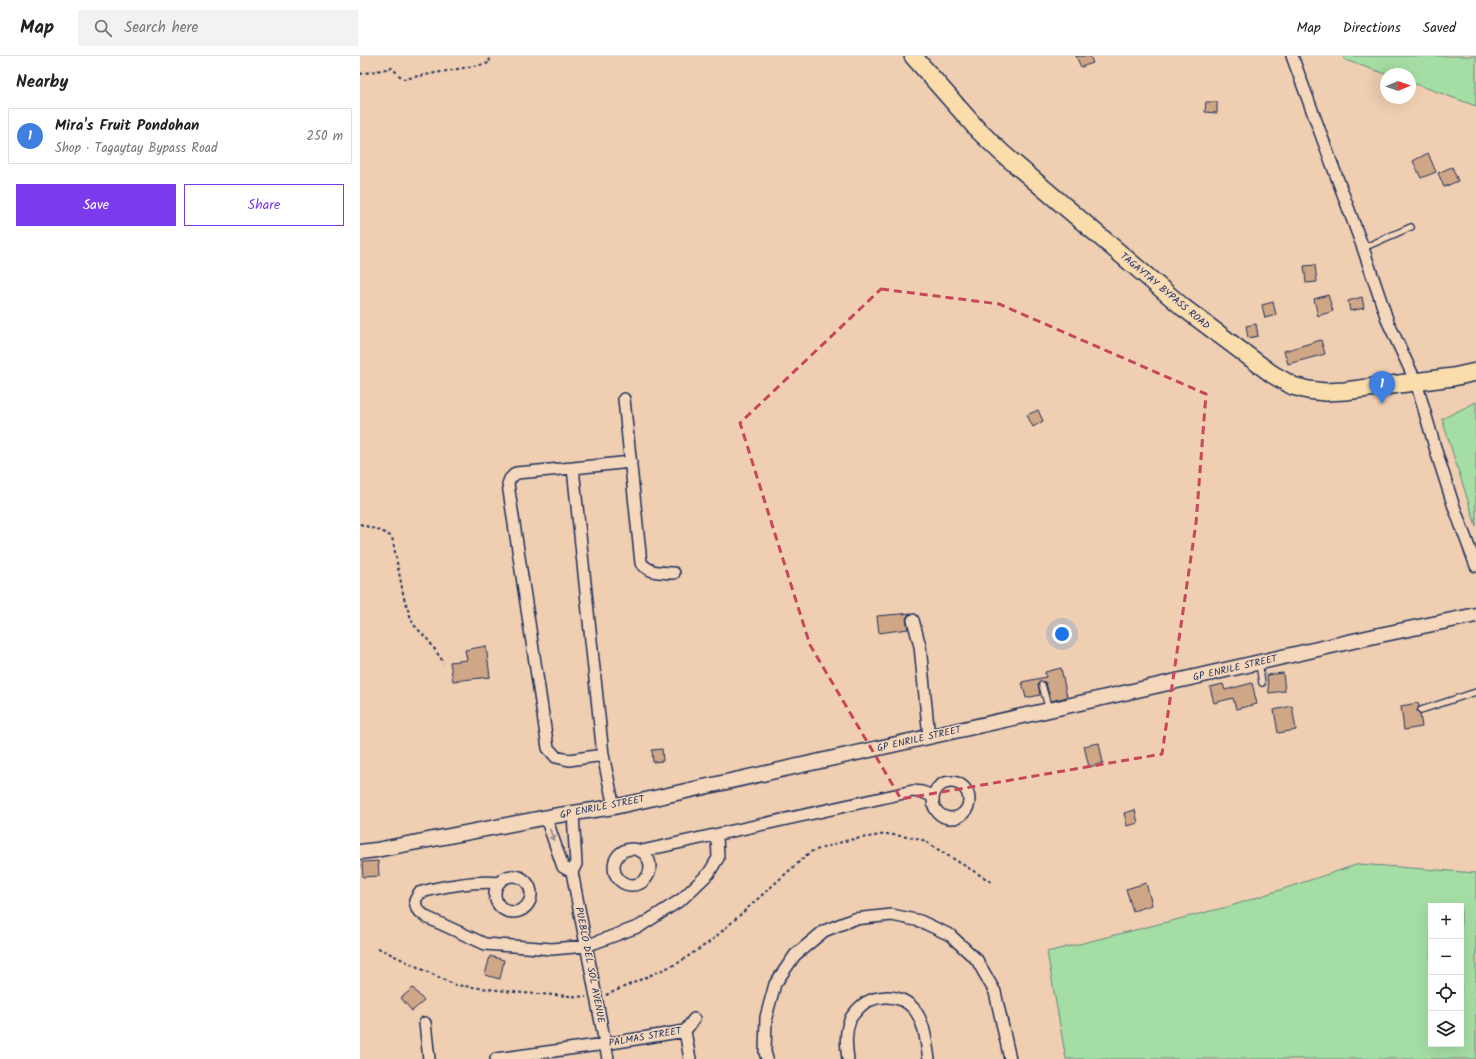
<!DOCTYPE html>
<html lang="en">
<head>
<meta charset="utf-8">
<style>
	body { margin:0; font-family:Kalam,sans-serif; background:#f2f2f2; color:#222 }
	.controls { position:absolute; right:12px; bottom:12px; display:grid; overflow:hidden; border-radius:0px; box-shadow:0 4px 16px #0002 }
	.controls button { width:36px; height:36px; display:grid; place-items:center; padding:0; border:0; border-bottom:1px solid #e0e0e0; background:#fff; color:#222; font:20px sans-serif }
	.compass { position:absolute; left:1020px; top:12px; width:36px; height:36px; border-radius:50%; background:#fff; box-shadow:0 4px 16px #0002; rotate:88deg }
	.you { position:absolute; left:702px; top:578px; width:14px; height:14px; margin:-10px; border:3px solid #fff; border-radius:50%; background:#1a73e8; box-shadow:0 0 0 6px #1a73e833 }
	.badge { display:grid; place-items:center; width:26px; height:26px; border-radius:50%; background:#7c3aed; color:#fff; font-size:13px; font-weight:700 }
	.pin { position:absolute; translate:-50% -33px; filter:drop-shadow(0 1px 2px #0008) }
	.pin::after { content:''; position:absolute; top:21px; width:14px; height:12px; background:inherit; clip-path:polygon(0 0,100% 0,50% 100%) }
	.list { margin:0; padding:0; list-style:none }
	h2 { display:flex; justify-content:space-between; align-items:center; height:52px; margin:0; padding:0 16px; font-size:17px }
	h2 small { font-size:13px; font-weight:400; color:#767676 }
	.list li { display:grid; grid-template-columns:26px 1fr auto; gap:12px; align-items:center; box-sizing:border-box; height:56px; margin:0 8px 8px; padding:0 8px; border:1px solid #e0e0e0; border-radius:0px }
	.list b { display:block; font-size:15px; white-space:nowrap }
	.list p { margin:0; font-size:13px; white-space:nowrap; color:#767676 }
	.list em { font-size:13px; font-style:normal; color:#767676 }
	.actions { display:flex; gap:8px; padding:12px 16px }
	.actions a { flex:1; padding:9px 0; border:1px solid #7c3aed; border-radius:0px; text-align:center; font-size:14px; color:#7c3aed }
	.actions .main { background:#7c3aed; color:#fff }
	.icon { flex:none; width:22px; height:22px; fill:none; stroke:currentColor; stroke-width:2; stroke-linecap:round; stroke-linejoin:round }
	.map { position:relative; flex:none; width:1116px; height:1003px; overflow:hidden }
	header { display:flex; align-items:center; gap:24px; box-sizing:border-box; height:56px; padding:0 20px; background:#fff; border-bottom:1px solid #e0e0e0 }
	header strong { font-size:19px }
	nav { display:flex; gap:22px; margin-inline-start:auto; font-size:14px }
	.search { width:280px; height:36px; background:#f2f2f2; display:flex; align-items:center; gap:10px; box-sizing:border-box; padding:0 14px; border-radius:0px; color:#767676; font-size:15px }
	main { display:flex }
	aside { flex:1; background:#fff }
	.map>svg:first-child { display:block }
</style>
</head>
<body>
<header>
<strong>Map</strong>
<div class="search"><svg class="icon" aria-label="search" viewBox="0 0 24 24"><circle cx="10" cy="10" r="6"/><path d="M15 15l6 6"/></svg>Search here</div>
<nav><a>Map</a><a>Directions</a><a>Saved</a></nav>
</header>
<main>
<aside>
<h2>Nearby<small></small></h2>
<ul class="list">
<li><span class="badge" style="background:#3f7fe0">1</span><div><b>Mira's Fruit Pondohan</b><p>Shop · Tagaytay Bypass Road</p></div><em>250 m</em></li>
</ul>
<div class="actions"><a class="main">Save</a><a>Share</a></div>
</aside>
<div class="map">
<svg width="1116" height="1003" viewBox="0 0 1116 1003">
	<rect width="100%" height="100%" fill="#efceb1"/>
	<filter id="ink" filterUnits="userSpaceOnUse"><feTurbulence type="fractalNoise" baseFrequency=".025" numOctaves="2"/><feDisplacementMap in="SourceGraphic" scale="8" xChannelSelector="R" yChannelSelector="G"/><feConvolveMatrix kernelMatrix="1 2 1 2 8 2 1 2 1" color-interpolation-filters="sRGB"/></filter>
	<g filter="url(#ink)">
		<path fill="#a5dea4" stroke="#608681" fill-rule="evenodd" d="M983 0H1116V50L1050 26V18H1026L985 4Z
			M1116 346V470L1082 363Z
			M999 808 1116 817V1003H706L687 896 871 850ZM1071 850H1101V988H1071Z"/>
		<path fill="#cfa686" stroke="#1b2f5e" d="M716 0H730L733 7 721 11Z
			M846 46H857V57L845 56Z
			M1068 97 1076 116 1061 122 1053 105Z
			M1092 111 1098 125 1084 131 1078 117Z
			M955 209 957 226 946 227 944 210Z
			M968 239 973 255 958 260 954 243Z
			M1002 241 1004 252 990 255 988 245Z
			M913 246 916 259 905 262 902 249Z
			M896 268 898 280 888 282 886 270Z
			M961 284 965 298 928 308 924 295Z
			M678 354 683 365 673 371 667 359Z
			M552 557 548 559 546 563 548 573 519 577 517 560Z
			M126 590 130 621 93 625 90 606 107 604 105 594Z
			M701 612 707 641 691 645 686 627 681 625 678 628 680 639 666 642 662 626 686 621 685 616Z
			M923 617 925 635 909 637 907 619Z
			M892 627 897 648 876 653 873 642 854 647 850 631 863 628 865 634Z
			M1058 647 1059 650 1057 655 1060 658 1062 671 1044 674 1041 650Z
			M932 650 936 674 918 677 914 654Z
			M739 687 743 707 729 711 724 690Z
			M302 693 303 705 293 706 292 694Z
			M775 754 778 767 767 770 764 757Z
			M18 805 19 820 3 821 2 806Z
			M786 827 792 849 773 855 766 833Z
			M130 900 144 904 140 923 125 919Z
			M53 932 64 945 52 955 41 942Z"/>
		<g fill="none" stroke-linecap="round" stroke-linejoin="round">
			<defs>
				<path id="service" d="M1003 192 1051 171
					M899 607 902 627
					M682 629 689 654
					M1061 654 1116 636"/>
				<path id="minor" d="M932 0 1003 192 1028 266 1056 326 1077 398 1093 448 1116 510
					M264 343 281 507C291 518 300 516 314 517
					M213 412 271 406
					M553 564 560 590 569 681
					M243 699 209 704 196 701 188 692 148 428 150 423 156 417 213 412 243 699 254 751
					M573 744a18 18 0 1 1 36 0a18 18 0 1 1-36 0Z
					M213 757 216 808 212 816 248 1003
					M186 762 203 811 212 816
					M254 811a18 18 0 1 1 36 0a18 18 0 1 1-36 0Z
					M282 795 553 735 562 736 573 740
					M135 838a18 18 0 1 1 36 0a18 18 0 1 1-36 0Z
					M138 827C119 824 77 831 59 837L55 845 57 853 66 861 125 888 192 893 226 890 280 870 322 843 349 817 358 802 357 779
					M65 967 69 1003
					M325 975 330 1003
					M136 1003 245 988 325 975 334 963
					M407 1003 405 996 406 961 415 928 435 899 464 875 494 863 532 859 560 865 590 879 617 904 635 936 650 1003
					M488 1003C486 989 485 977 490 964 491 960 495 957 497 954 511 938 539 936 554 953 565 967 566 986 569 1003"/>
				<path id="tertiary" d="M0 796 16 794 193 760 254 751 689 654 1015 580 1116 559"/>
				<path id="primary" d="M553 0 618 74 642 97 824 252 912 318 933 330 948 334 965 336 985 335 1093 321 1116 316"/>
			</defs>
			<use href="#service" stroke="#1b2f5e" stroke-width="8"/>
			<use href="#minor" stroke="#1b2f5e" stroke-width="14"/>
			<use href="#tertiary" stroke="#1b2f5e" stroke-width="17"/>
			<use href="#primary" stroke="#1b2f5e" stroke-width="20"/>
			<path stroke="#1b2f5e" stroke-width="2" stroke-dasharray="3 3" stroke-linecap="butt" d="M0 18 32 12 43 23 130 7 129 0
				M0 468 23 476 32 481 44 542 53 568 69 585 84 607
				M18 892 95 929 163 937 226 941
				M246 939 318 907 351 885 450 796 488 784 527 778 561 783 633 827"/>
			<use href="#service" stroke="#f5d7bb" stroke-width="5.5"/>
			<use href="#minor" stroke="#f5d7bb" stroke-width="11"/>
			<use href="#tertiary" stroke="#f5d7bb" stroke-width="14"/>
			<use href="#primary" stroke="#faddab" stroke-width="17"/>
		</g>
		<defs><path id="oneway-shaft" d="M-6 0H5M1.5-3L5.5 0L1.5 3" fill="none" stroke-width="1.6" stroke-linecap="round" stroke-linejoin="round"/></defs>
		<use stroke="#88838c" href="#oneway-shaft" transform="translate(192 779) rotate(69)"/>
	</g>
	<path fill="none" stroke="#c8485b" stroke-width="3" stroke-dasharray="8 5" stroke-linejoin="round" d="M521 233 639 248 846 338 836 467 802 698 541 743 450 589 380 367Z"/>
	<g text-anchor="middle" dominant-baseline="central" stroke-width="3" stroke-linejoin="round" paint-order="stroke">
		<g font-size="10" fill="#1b2f5e" stroke="#f5d7bb">
			<text transform="translate(805 235) rotate(40)">TAGAYTAY BYPASS ROAD</text>
			<text transform="translate(875 612) rotate(-13)">GP ENRILE STREET</text>
			<text transform="translate(559 683) rotate(-13)">GP ENRILE STREET</text>
			<text transform="translate(242 751) rotate(-11)">GP ENRILE STREET</text>
			<text transform="translate(230 909) rotate(79)">PUEBLO DEL SOL AVENUE</text>
			<text transform="translate(285 981) rotate(-10)">PALMAS STREET</text>
		</g>
	</g>
</svg>
<div class="controls">
<button>+</button>
<button>−</button>
<button><svg class="icon" aria-label="locate" viewBox="0 0 24 24"><circle cx="12" cy="12" r="6"/><path d="M12 2v4M12 18v4M2 12h4M18 12h4"/></svg></button>
<button><svg class="icon" aria-label="layers" viewBox="0 0 24 24"><path d="M12 4l9 5-9 5-9-5zM3 14l9 5 9-5"/></svg></button>
</div>
<svg class="compass" viewBox="-18 -18 36 36"><path d="M0-13l5 13h-10z" fill="#e53935"/><path d="M0 13l5-13h-10z" fill="#767676"/></svg>
<div class="you"></div>
<div class="pin badge" style="left:1022px;top:348px;background:#3f7fe0">1</div>
</div>
</main>
</body>
</html>
